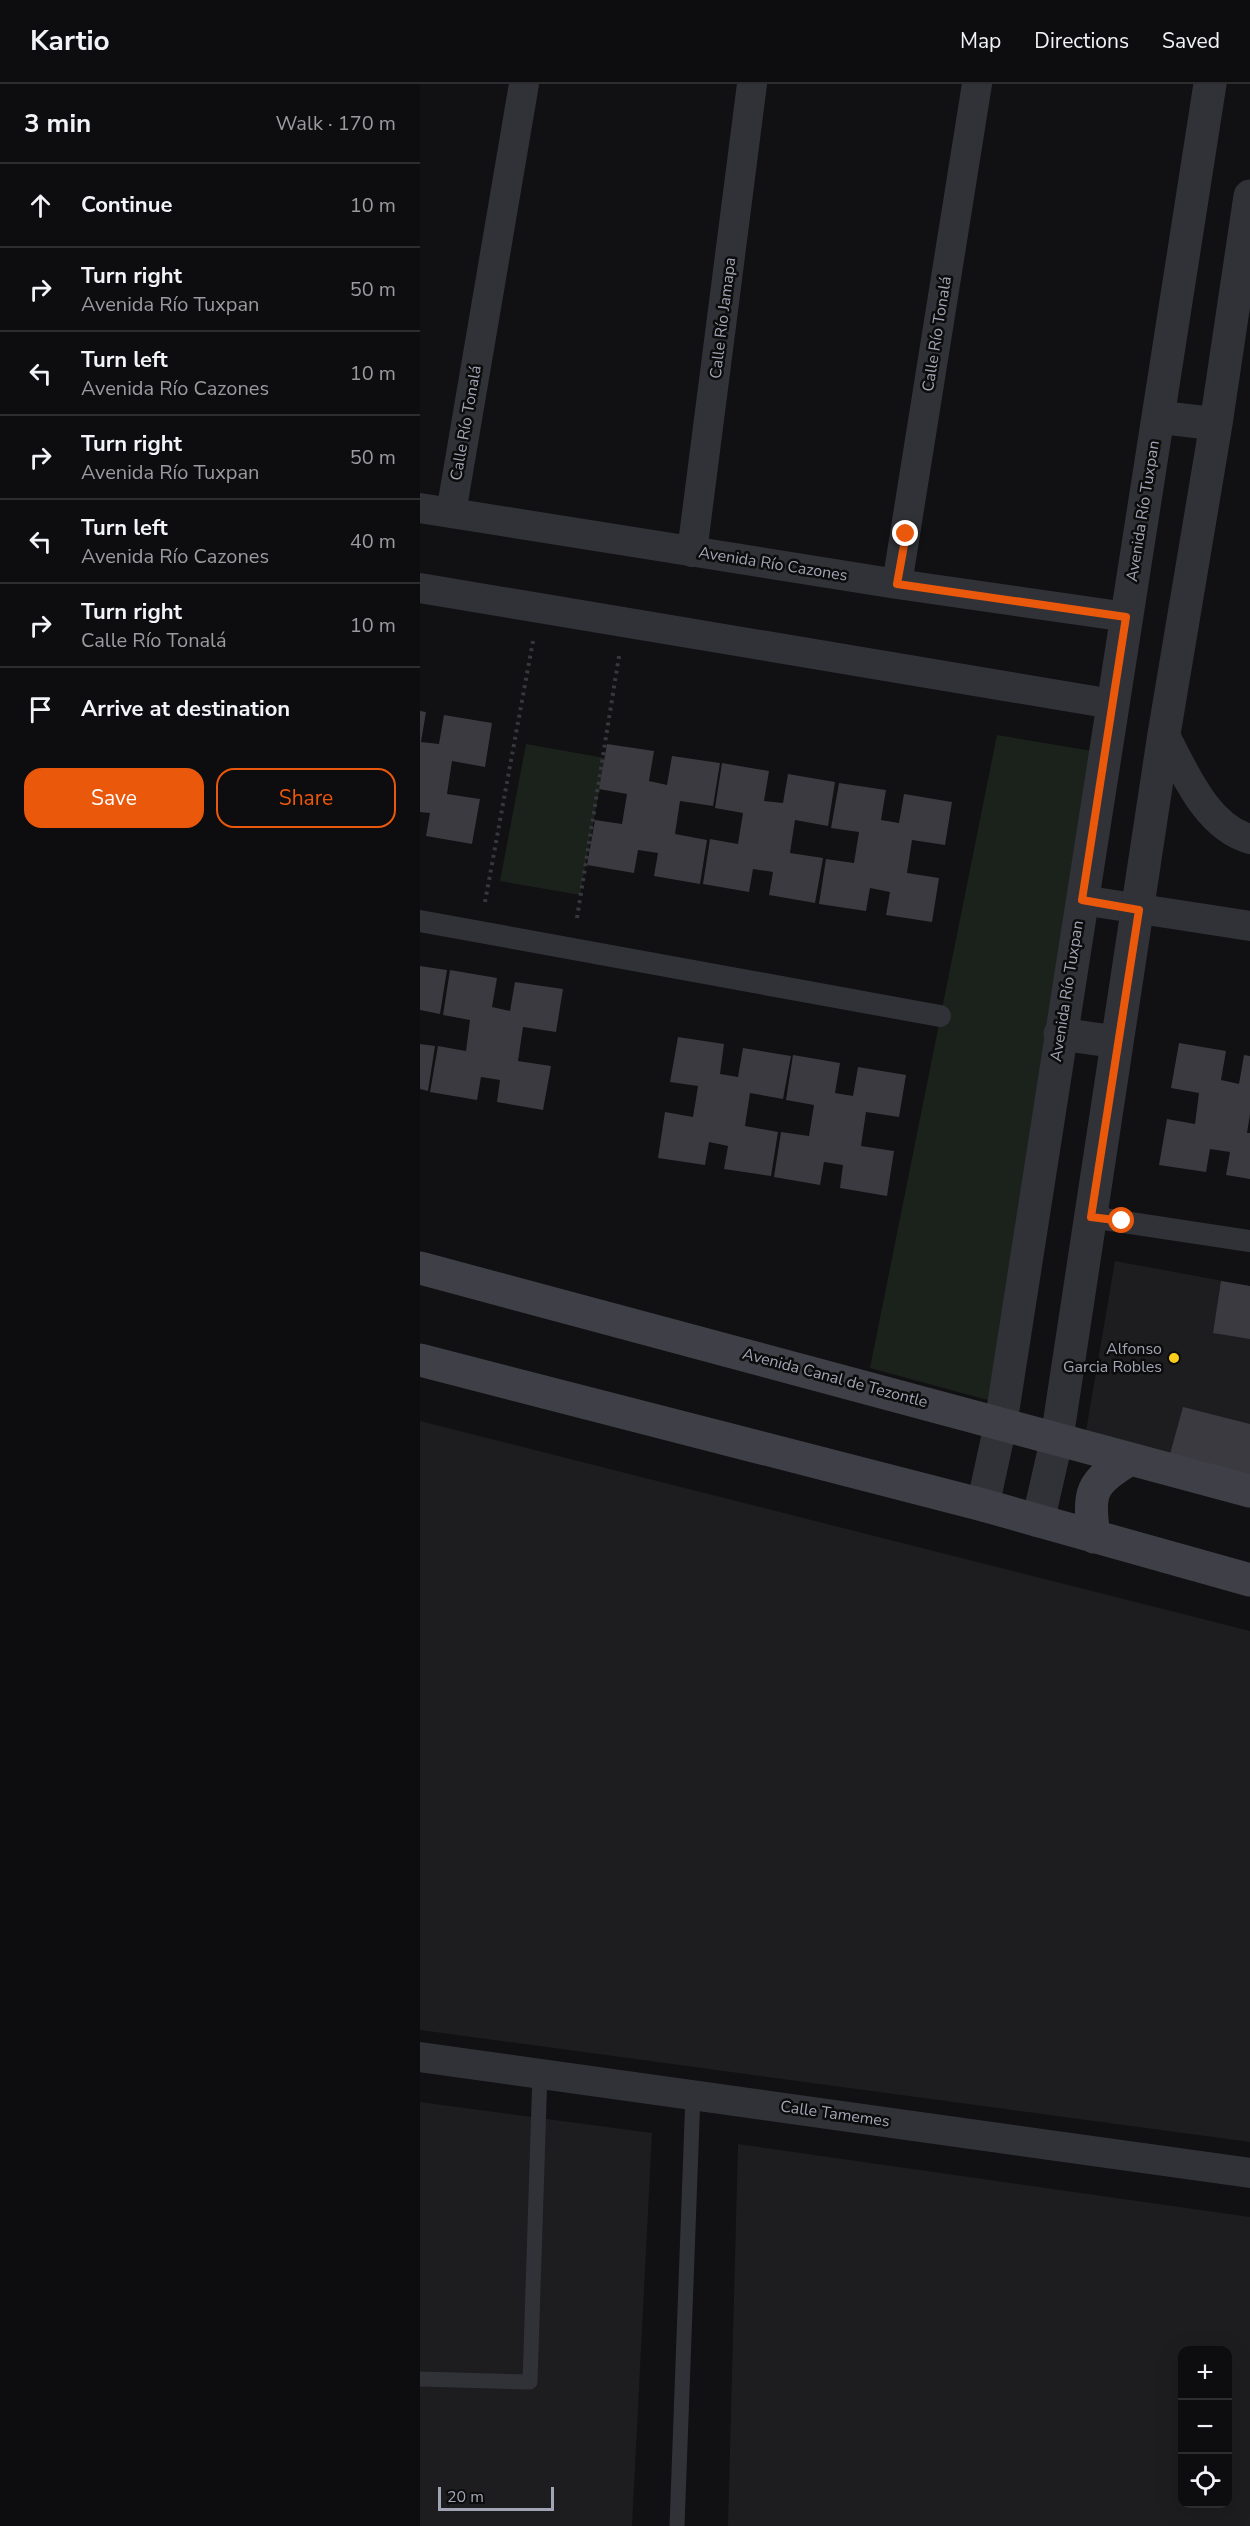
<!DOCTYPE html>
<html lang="en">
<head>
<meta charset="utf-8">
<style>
	body { margin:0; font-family:"Nunito Sans",sans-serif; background:#1b1a1c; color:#f1f3f6 }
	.controls { position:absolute; right:18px; bottom:18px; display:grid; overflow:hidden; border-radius:12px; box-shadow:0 6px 24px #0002 }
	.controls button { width:54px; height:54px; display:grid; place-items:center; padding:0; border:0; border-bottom:2px solid #2d2c2e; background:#0d0c0e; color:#f1f3f6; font:30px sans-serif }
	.scale { position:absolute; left:18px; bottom:15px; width:116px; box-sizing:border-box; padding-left:6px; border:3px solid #a1a4b4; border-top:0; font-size:16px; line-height:21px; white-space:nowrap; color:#a1a4b4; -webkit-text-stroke:4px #0c0c0d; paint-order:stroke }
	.stop { position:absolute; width:18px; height:18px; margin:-14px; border:4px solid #ea580c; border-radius:50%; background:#fff }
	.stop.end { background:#ea580c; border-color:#fff; box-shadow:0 2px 6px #0008 }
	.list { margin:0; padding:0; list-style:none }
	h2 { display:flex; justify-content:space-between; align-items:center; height:78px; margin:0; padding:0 24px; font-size:26px }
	h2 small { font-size:20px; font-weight:400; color:#9a9b9e }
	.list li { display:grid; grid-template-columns:39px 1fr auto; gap:18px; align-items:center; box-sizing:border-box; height:84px; padding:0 24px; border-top:2px solid #2d2c2e }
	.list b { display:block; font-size:22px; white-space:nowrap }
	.list p { margin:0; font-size:20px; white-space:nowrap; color:#9a9b9e }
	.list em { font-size:20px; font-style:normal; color:#9a9b9e }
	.actions { display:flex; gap:12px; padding:18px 24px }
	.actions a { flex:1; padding:14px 0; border:2px solid #ea580c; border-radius:18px; text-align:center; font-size:21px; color:#ea580c }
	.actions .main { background:#ea580c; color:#fff }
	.icon { flex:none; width:33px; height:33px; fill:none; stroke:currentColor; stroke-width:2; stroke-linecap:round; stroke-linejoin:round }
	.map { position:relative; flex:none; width:830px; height:2442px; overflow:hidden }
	header { display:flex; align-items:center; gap:36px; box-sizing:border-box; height:84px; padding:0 30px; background:#0d0c0e; border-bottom:2px solid #2d2c2e }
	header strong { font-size:28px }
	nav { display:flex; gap:33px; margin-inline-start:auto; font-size:21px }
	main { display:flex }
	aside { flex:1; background:#0d0c0e }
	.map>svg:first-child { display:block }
</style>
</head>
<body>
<header>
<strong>Kartio</strong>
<nav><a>Map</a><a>Directions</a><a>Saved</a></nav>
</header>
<main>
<aside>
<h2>3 min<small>Walk · 170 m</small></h2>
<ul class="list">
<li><svg class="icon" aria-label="ahead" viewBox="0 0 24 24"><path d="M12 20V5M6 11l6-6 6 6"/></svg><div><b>Continue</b></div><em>10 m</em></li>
<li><svg class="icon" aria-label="right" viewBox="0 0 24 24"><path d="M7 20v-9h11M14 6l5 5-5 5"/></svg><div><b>Turn right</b><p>Avenida Río Tuxpan</p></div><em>50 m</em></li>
<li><svg class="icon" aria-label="left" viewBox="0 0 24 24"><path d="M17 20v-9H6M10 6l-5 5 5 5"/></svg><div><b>Turn left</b><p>Avenida Río Cazones</p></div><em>10 m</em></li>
<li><svg class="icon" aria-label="right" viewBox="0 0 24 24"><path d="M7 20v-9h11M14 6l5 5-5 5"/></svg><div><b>Turn right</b><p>Avenida Río Tuxpan</p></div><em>50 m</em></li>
<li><svg class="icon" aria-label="left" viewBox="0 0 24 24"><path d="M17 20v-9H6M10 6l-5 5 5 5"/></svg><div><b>Turn left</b><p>Avenida Río Cazones</p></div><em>40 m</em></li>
<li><svg class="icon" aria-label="right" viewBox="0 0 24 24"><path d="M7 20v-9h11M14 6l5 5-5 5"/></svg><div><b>Turn right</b><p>Calle Río Tonalá</p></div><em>10 m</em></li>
<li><svg class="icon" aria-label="arrive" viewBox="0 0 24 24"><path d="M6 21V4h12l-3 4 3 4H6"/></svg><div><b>Arrive at destination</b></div></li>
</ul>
<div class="actions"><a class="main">Save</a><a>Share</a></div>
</aside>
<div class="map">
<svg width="830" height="2442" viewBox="0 0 830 2442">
	<rect width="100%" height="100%" fill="#111012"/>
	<path fill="#1d1c1f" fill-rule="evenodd" d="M695 1177 830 1202V1391L666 1347Z
		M0 1337 830 1547V2058L0 1946Z
		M0 2018 232 2049 212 2442H0Z
		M318 2060 830 2133V2442H308ZM762 2266H808V2420H762Z"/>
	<path fill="#1b221c" d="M577 651 672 667 575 1318 450 1284Z
		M106 660 185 674 160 811 80 797Z"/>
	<path fill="#3a3a40" d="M0 627 6 628 1 658 19 660 24 631 72 639 65 683 32 677 27 710 60 715 52 760 6 752 10 729 0 728Z
		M187 660 234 667 229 697 247 701 252 672 300 679 293 722 260 717 255 750 287 756 280 800 234 792 238 769 218 766 214 789 167 781 175 736 202 740 207 710 179 705Z
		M302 679 349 687 344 717 363 719 368 690 415 698 408 742 375 736 370 769 403 774 395 819 349 811 353 788 333 785 329 808 283 800 290 755 318 760 323 729 295 724Z
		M419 699 466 706 461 736 479 739 484 710 532 718 525 761 492 756 487 789 519 794 512 838 466 831 470 808 450 804 446 827 399 820 406 775 434 779 439 748 411 744Z
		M0 882 27 886 20 930 0 926Z
		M30 886 77 894 72 923 90 927 95 898 143 905 136 948 103 943 98 977 131 982 123 1026 77 1018 80 996 61 993 57 1016 10 1008 18 962 46 967 50 936 23 931Z
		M258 953 304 960 300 990 318 993 323 964 371 972 363 1015 330 1009 325 1042 358 1048 351 1092 304 1085 308 1062 289 1058 285 1081 238 1074 245 1028 273 1033 278 1002 250 998Z
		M759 959 806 967 801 996 819 1000 824 971 830 972V1030L827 1049H830V1095L806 1091 810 1068 790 1065 786 1088 739 1081 747 1035 775 1040 779 1009 751 1004Z
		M0 960 15 962 8 1007 0 1005Z
		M373 971 420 979 415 1009 433 1012 438 983 486 991 479 1033 446 1028 441 1062 474 1067 467 1112 420 1104 423 1081 404 1078 400 1101 354 1093 361 1048 389 1052 394 1021 366 1016Z
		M801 1197 830 1202V1255L793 1249Z
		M763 1323 830 1340V1391L750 1370Z"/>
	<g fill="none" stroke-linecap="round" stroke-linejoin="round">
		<path stroke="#37383e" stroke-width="4" stroke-dasharray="3 4.5" stroke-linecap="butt" d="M65 818 113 557
			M157 834 199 572"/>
		<path stroke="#313237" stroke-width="15" d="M0 2295 110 2298 120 1988
			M257 2442 273 2010"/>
		<path stroke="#313237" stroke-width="22" d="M0 837 520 932
			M671 1133 830 1157"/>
		<path stroke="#313237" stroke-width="30" d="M0 424 477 500 707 533
			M31 429 104 0
			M272 468 332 0
			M477 500 557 0
			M0 504 692 620
			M744 650C764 687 786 743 830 755
			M662 816 830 842
			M0 1973 830 2089"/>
		<path stroke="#313237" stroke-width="33" d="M738 333 796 340
			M640 950 697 958
			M563 1421 581 1338 790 0
			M618 1437 637 1354 744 650 796 340 830 112"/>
		<path stroke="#3f4047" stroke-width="33" d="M0 1184 830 1407
			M0 1276 563 1421 830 1496
			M674 1453C668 1407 670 1399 710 1375"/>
	</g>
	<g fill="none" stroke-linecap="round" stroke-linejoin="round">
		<path stroke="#ea580c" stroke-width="8" d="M486 450 477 500 706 533 662 816 719 826 671 1133 702 1137"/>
	</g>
	<circle fill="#fdcd1e" stroke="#0c0c0d" stroke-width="2" cx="754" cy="1274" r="6"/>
	<g text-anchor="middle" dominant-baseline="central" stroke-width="5" stroke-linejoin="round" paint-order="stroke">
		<g font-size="16" fill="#a1a4b4" stroke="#0c0c0d">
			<text transform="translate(303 234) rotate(-83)">Calle Río Jamapa</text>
			<text transform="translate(517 250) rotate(-81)">Calle Río Tonalá</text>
			<text transform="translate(46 339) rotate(-80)">Calle Río Tonalá</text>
			<text transform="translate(723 427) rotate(-81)">Avenida Río Tuxpan</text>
			<text transform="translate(353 480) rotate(9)">Avenida Río Cazones</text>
			<text transform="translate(647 907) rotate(-81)">Avenida Río Tuxpan</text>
			<text transform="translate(415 1294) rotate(15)">Avenida Canal de Tezontle</text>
			<text transform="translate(415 2030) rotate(8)">Calle Tamemes</text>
		</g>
		<g font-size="16" fill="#a1a4b4" stroke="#0c0c0d" text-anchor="end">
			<text x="742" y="1265">Alfonso<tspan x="742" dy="18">Garcia Robles</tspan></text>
		</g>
	</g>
</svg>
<div class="controls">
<button>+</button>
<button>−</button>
<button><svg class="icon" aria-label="locate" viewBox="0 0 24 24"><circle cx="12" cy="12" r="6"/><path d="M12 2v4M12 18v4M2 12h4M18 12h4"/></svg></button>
</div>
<div class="scale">20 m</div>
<div class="stop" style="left:702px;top:1137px"></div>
<div class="stop end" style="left:486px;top:450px"></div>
</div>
</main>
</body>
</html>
